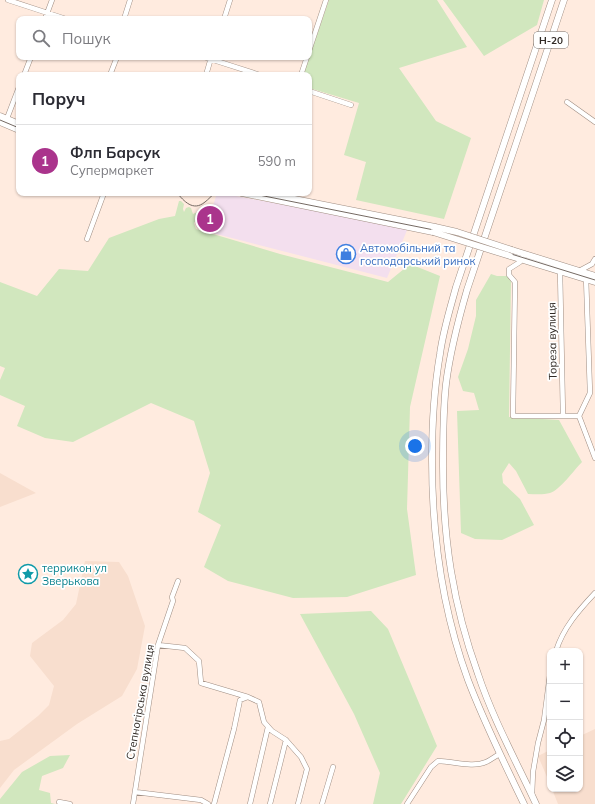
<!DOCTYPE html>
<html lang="uk">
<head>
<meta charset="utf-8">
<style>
	body { margin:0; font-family:Mulish,sans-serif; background:#f7f7f7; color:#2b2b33 }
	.controls { position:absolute; right:12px; bottom:12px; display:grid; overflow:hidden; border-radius:8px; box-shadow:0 1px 3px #0004 }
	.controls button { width:36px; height:36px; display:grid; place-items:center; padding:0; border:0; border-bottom:1px solid #e1e1e2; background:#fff; color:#2b2b33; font:20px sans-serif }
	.you { position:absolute; left:415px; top:446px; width:14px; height:14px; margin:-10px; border:3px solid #fff; border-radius:50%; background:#1a73e8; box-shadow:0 0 0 6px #1a73e833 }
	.badge { display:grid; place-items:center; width:26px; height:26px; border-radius:50%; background:#aa348c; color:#fff; font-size:13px; font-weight:700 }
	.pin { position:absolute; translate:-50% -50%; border:2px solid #fff; box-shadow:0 1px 4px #0006 }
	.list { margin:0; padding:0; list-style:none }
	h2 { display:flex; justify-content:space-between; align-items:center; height:52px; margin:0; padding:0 16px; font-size:17px }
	h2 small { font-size:13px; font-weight:400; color:#7c7c81 }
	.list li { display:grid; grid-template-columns:26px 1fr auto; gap:12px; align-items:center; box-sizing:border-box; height:72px; padding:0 16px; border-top:1px solid #e1e1e2 }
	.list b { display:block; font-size:15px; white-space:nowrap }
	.list p { margin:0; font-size:13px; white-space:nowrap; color:#7c7c81 }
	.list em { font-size:13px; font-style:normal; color:#7c7c81 }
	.icon { flex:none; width:22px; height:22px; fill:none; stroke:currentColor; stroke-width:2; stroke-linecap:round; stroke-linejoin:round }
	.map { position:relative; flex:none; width:595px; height:804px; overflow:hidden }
	.search { position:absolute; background:#fff; box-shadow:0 1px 3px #0004; left:16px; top:16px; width:296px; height:44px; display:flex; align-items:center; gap:10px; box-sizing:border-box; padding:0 14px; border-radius:8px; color:#7c7c81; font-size:15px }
	.panel { position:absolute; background:#fff; box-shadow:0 1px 3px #0004; left:16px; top:72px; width:296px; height:124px; border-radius:8px }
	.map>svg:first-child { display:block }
</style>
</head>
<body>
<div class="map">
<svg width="595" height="804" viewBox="0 0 595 804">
	<rect width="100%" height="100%" fill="#ffebdf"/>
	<path fill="#f3dfee" d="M217 193H220L408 228 387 278 205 231Z"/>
	<path fill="#f8dece" d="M0 473 36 493 0 507Z
		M85 561 119 562 128 576 145 626 137 669 122 696 77 724 14 770 0 788V741L9 739 38 716 49 705 54 686 30 656 32 643 63 620 76 604Z
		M595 729V804H558L552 789H580V736Z
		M550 750V784L538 756Z"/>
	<path fill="#d1e7be" d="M329 0H437L467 47 399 68 436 121 471 138 444 219 356 200 366 162 344 155 359 103 309 88V75H303Z
		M443 0H544L537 25 484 56Z
		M179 201H181L184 204 183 209 184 212 186 208 189 207 191 208 193 214 204 209 205 211 194 223 196 229 280 254 388 282 410 264 440 276 410 407 407 509 416 575 347 597 293 598 228 581 204 567 221 525 198 512 210 473 194 421 151 403 73 442 45 438 17 426 25 406 0 395V380L5 368 0 366V282L37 296 59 269 88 271 109 238 159 219 175 216Z
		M491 274 497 276H510L511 282 509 417 559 420 582 462C574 470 560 490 550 493 543 495 535 494 528 494L516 471 509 463 502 474 503 483 520 499 534 525 502 540 475 539 461 533 457 411 479 410 474 393 463 391 458 377 468 349 476 316V300Z
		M371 611 388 629 437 746 401 804H373L380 773 354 714 300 614Z
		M70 755 63 768 42 776 39 790 50 793 51 803 55 804H0V799L22 772 50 756Z"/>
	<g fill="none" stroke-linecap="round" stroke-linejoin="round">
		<defs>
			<path id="minor" d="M8 0 66 19
				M45 19 52 0
				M124 19 130 0
				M224 19 230 0
				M309 51 326 0
				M204 57 260 75
				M24 75 31 57
				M110 75 117 57
				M206 75 211 58
				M301 75 307 57
				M309 91 351 105
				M567 102 595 122
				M6 121 19 87
				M87 239 104 193
				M522 258 520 262 509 269V275L515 282 513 416H579L595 458
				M560 270 563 416
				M579 271 592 264 595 259
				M579 416 590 393 586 277
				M158 645 185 648 199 661 201 683 248 697 259 702 264 722 272 731 286 740 301 757 307 769 298 804
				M556 651C563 628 579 610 595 593
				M135 792 201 800 208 804
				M532 795 533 772 538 743 544 720 550 674
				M59 802 70 804
				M133 804 158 645 173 601 172 597 178 581
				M214 804 234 729 240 700 248 697
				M250 804 268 727
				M270 804 286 740
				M322 804 333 767
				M407 804 431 767 438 761C453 761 472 768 486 762 491 760 495 756 500 754"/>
			<path id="major" d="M0 116 19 124
				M0 122 19 130
				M242 193 433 232
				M264 193 435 227
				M512 250 595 276
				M510 256 595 282
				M524 804C504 763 484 722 468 680 442 609 432 535 432 460 432 424 434 389 440 354 443 331 450 309 456 287L552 0
				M536 804C516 761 493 719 478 674 453 605 443 539 443 466 443 439 443 411 446 384 450 352 458 321 467 290L564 0"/>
		</defs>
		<use href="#minor" stroke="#a08e83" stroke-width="5.5"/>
		<use href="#major" stroke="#a08e83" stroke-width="7"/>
		<use href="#minor" stroke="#fff" stroke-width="4.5"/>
		<use href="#major" stroke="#fff" stroke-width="6"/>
		<path stroke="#756a63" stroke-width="1" d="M0 120 19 128
			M177 193C184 201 193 212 205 202 209 199 211 196 215 193
			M249 193 434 230 595 280"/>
		<defs>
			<path id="major-bridge" d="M435 227 457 232 512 250
				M433 232 510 256"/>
		</defs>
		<use href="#major-bridge" stroke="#a08e83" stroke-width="7" stroke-linecap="butt"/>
		<use href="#major-bridge" stroke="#fff" stroke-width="6"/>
	</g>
	<defs>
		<symbol id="shop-ring" viewBox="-11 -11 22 22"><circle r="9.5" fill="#fff" stroke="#3f7fe0" stroke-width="1.5"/><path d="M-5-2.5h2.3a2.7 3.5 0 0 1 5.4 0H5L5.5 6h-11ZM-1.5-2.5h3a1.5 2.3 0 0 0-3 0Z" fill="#3f7fe0"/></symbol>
		<symbol id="sight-ring" viewBox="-11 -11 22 22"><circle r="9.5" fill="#fff" stroke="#0f9aa8" stroke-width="1.5"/><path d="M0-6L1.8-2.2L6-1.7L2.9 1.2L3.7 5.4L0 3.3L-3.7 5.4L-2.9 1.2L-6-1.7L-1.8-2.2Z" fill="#0f9aa8"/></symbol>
	</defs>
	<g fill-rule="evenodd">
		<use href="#shop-ring" x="335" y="243" width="22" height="22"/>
		<use href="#sight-ring" x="17" y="563" width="22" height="22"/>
	</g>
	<g text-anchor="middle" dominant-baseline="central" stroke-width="3.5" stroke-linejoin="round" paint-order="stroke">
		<rect fill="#fff" stroke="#6f6a66" stroke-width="1" x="534" y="32" width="34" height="16" rx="3"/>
		<g font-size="10" font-weight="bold" fill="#312a25">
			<text x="551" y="40">Н-20</text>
		</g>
		<g font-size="11" fill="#366cbe" stroke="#fff" text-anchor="start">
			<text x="360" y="248">Автомобільний та<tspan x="360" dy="13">господарський ринок</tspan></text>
		</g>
		<g font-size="11" fill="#312a25" stroke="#fff">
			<text transform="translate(552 341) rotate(-91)">Тореза вулиця</text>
			<text transform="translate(140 702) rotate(-80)">Степногірська вулиця</text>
		</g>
		<g font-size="11" fill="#0d838f" stroke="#fff" text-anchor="start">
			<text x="42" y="568">террикон ул<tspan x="42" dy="13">Зверькова</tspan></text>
		</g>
	</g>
</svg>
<div class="controls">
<button>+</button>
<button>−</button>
<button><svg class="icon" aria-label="locate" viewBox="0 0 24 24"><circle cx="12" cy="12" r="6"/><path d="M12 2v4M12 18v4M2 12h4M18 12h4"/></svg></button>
<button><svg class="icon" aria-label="layers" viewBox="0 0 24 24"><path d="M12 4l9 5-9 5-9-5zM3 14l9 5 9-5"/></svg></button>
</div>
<div class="you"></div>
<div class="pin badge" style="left:210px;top:219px">1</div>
<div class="search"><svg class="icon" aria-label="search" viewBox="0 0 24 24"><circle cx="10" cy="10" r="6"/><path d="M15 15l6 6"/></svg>Пошук</div>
<section class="panel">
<h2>Поруч<small></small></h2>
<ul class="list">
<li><span class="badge">1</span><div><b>Флп Барсук</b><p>Супермаркет</p></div><em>590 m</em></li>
</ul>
</section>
</div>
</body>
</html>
